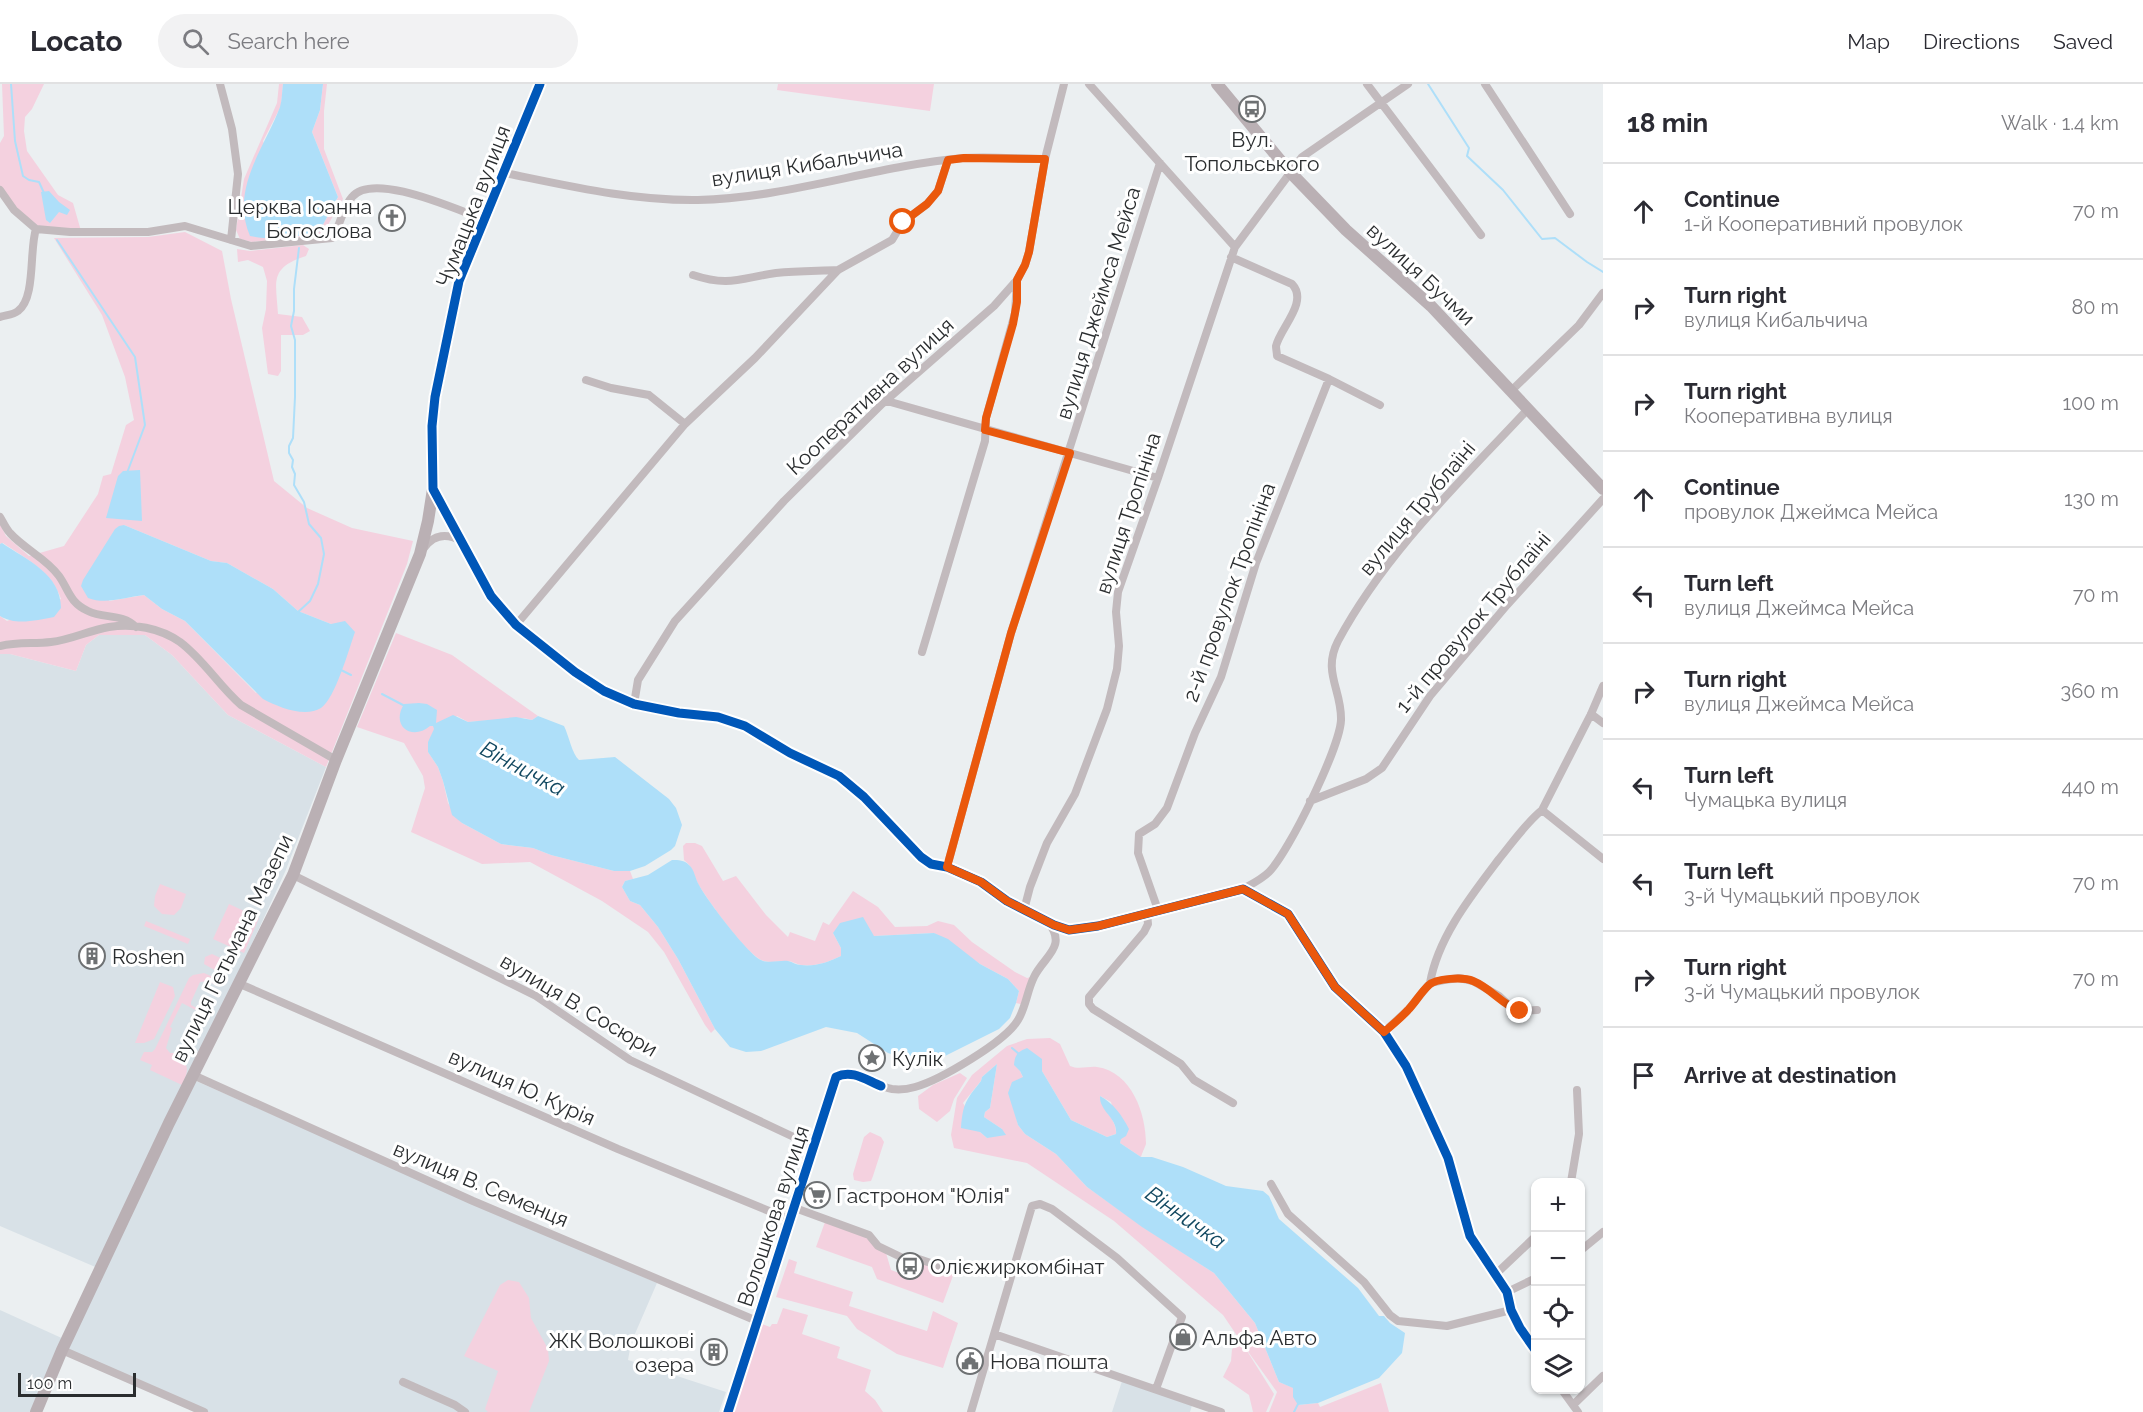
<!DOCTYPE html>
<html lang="en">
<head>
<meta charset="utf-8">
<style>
	body { margin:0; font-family:Raleway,sans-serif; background:#f2f2f3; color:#2b2b33 }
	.controls { position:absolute; right:18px; bottom:18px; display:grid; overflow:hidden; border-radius:12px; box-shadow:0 2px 4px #0004 }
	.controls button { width:54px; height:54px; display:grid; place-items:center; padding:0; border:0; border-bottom:2px solid #e1e1e2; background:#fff; color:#2b2b33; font:30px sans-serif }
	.scale { position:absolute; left:18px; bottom:15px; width:118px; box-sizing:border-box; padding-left:6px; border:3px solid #2a2d2f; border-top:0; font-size:16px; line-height:21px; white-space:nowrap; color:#2a2d2f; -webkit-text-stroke:4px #fff; paint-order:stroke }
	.stop { position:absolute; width:18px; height:18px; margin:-14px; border:4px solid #ea580c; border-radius:50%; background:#fff }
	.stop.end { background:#ea580c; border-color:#fff; box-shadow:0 2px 6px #0008 }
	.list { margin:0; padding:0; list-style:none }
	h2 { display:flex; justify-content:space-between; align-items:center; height:78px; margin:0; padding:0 24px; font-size:26px }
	h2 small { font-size:20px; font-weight:400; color:#7c7c81 }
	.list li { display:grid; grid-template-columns:39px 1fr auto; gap:18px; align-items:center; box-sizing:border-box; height:96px; padding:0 24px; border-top:2px solid #e1e1e2 }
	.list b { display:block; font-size:22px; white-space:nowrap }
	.list p { margin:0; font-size:20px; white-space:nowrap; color:#7c7c81 }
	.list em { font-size:20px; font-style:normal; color:#7c7c81 }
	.icon { flex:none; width:33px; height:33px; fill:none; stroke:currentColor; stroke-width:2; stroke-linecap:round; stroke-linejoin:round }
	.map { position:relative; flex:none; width:1603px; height:1328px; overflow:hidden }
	header { display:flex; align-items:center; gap:36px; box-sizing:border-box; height:84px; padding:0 30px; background:#fff; border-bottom:2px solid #e1e1e2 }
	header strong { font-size:28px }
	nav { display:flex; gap:33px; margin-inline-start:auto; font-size:21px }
	.search { width:420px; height:54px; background:#f2f2f3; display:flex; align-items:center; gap:15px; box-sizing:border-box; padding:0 21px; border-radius:33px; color:#7c7c81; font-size:22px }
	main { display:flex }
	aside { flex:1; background:#fff }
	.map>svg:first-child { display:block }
</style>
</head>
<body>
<header>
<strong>Locato</strong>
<div class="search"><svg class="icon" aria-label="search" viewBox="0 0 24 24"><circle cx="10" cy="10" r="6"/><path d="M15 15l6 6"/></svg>Search here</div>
<nav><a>Map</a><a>Directions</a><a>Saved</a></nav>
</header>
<main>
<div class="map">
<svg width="1603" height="1328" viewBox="0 0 1603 1328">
	<rect width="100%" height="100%" fill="#ebeff1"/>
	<path fill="#d8e1e7" d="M99 551H145L172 571 228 631 326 683 285 788 172 1033 196 997 657 1199 631 1259 628 1276 726 1308 719 1328H204L62 1266 36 1328H0V1226L66 1256 100 1185 0 1142V570H10L76 587 86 561Z
		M1123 1294 1193 1318 1190 1328H1112Z"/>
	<path fill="#f4d1df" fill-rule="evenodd" d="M2 0H44L32 25 25 33 24 47 27 67 58 111 73 119 81 147 36 145 0 106V59L4 52Z
		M279 0H283L281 22 263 57 298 152 319 148 338 113 312 48 320 26 323 0H327L324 27V65L343 115 322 151 252 158 240 155 236 146 244 95 277 19Z
		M778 0H934L930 27 777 6Z
		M185 148 222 167 231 215 274 397 307 424 352 444 413 457 407 480 326 683 228 631 172 571 145 551H99L86 561 76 587 10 570H0V532L7 537 61 515C52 487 26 475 3 459L0 460V440L6 452 29 472 64 462 98 410 103 392 111 390 126 341 134 336 125 293 102 231 54 154 148 153ZM124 441 211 477 227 479 273 505 298 527 331 540 256 609 185 537 162 525 144 511 109 517Z
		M303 161 309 165 306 172C269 184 276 197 278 230L302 233 310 247 303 251H281V287L278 292 268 290 262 244 266 225 267 197 263 183 248 176 238 178 237 165 250 167Z
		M396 549 452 571 538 632 532 636 524 634 468 638 457 632 428 658V668L438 683 443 697 448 719 462 739 501 760 533 764 551 771 614 787H630L633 795 625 797 622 803 630 817 640 821 658 843 678 875 715 945 711 949 705 941 664 868 648 848 602 817 530 778 482 780 411 748 425 704 423 692 404 659 357 643Z
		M686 759H695L702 762 723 797 736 792 766 831 788 853 790 848 815 857 823 838 829 841 853 807 878 823 895 843 927 842 938 837 954 841 972 858 1015 888 1027 894 1034 892 1025 921 1016 919 1019 907 1008 895 980 880 934 849 874 852 833 849 841 864V872C829 878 814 883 801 881 796 880 792 877 787 877 780 877 772 879 764 877 748 873 710 819 700 803 693 792 695 785 684 776L683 762Z
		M160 800 186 810 181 824 174 831 162 830 154 822 155 812Z
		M229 820 259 834 244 869 213 855Z
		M146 837 190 855 188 860 144 842Z
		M212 870 231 879 225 892 204 880 205 873Z
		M204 889 220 896 217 902 208 897 200 898 191 918V921L210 931 209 933 182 919 170 943 172 944 166 964 170 969H179C189 983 189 986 182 1001L150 986 152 981 140 976 144 968H152L155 965 189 894 193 891Z
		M160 898 173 903 175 912 154 955 144 959H135Z
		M1050 954 1060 960 1070 982C1079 986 1088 982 1097 983 1132 988 1146 1030 1146 1060 1145 1063 1142 1069 1141 1073L1120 1059 1121 1055 1111 1018 1100 1012C1102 1028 1117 1034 1116 1050L1107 1053 1071 1036 1042 987H1020L1023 993 1014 1025 1018 1041 1025 1050 1056 1070 1087 1103 1143 1143 1214 1189 1255 1239 1279 1298 1294 1304 1298 1321 1318 1319 1320 1323 1381 1299 1389 1328H1269L1277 1308 1244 1262 1274 1310 1266 1328H1253L1249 1311 1223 1293 1231 1277 1232 1265 1242 1259 1223 1231 1114 1137 1027 1079 954 1064 951 1051 957 1014 972 991 1007 962 1027 955ZM997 980 990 1024 985 1028 984 1033 1002 1045 987 1054 980 1048 963 1019 981 997 982 993Z
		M960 989 967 994 954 1015 950 1027 937 1038 919 1025 918 1012 933 1001Z
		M870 1048 881 1053 884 1058 873 1092 871 1097 863 1098 854 1096 853 1090 864 1053Z
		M825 1138 867 1153 886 1169 891 1186 916 1195 921 1178 954 1189 943 1219 877 1195 872 1183 816 1163Z
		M789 1175 797 1178 794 1189 853 1208 849 1222 927 1247 933 1227 958 1239 943 1284 897 1270 857 1245 847 1232 776 1213Z
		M508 1196 519 1198 529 1214 531 1234 548 1265 549 1277 529 1328H488L485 1325 498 1287 464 1272 500 1201Z
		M783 1224 808 1231 802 1250 840 1263 837 1274 871 1286 865 1307 875 1316 883 1328H733L762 1240 770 1243 772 1240H777Z"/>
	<path fill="#aedff9" d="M283 0H323L320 26 312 48 338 113 319 148C296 153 273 157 250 152 230 105 264 65 280 23 282 16 282 7 283 0Z
		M49 107 59 118 70 126 67 131 59 128 50 139 46 136 41 108Z
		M140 386 142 437 106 434 118 392 123 387Z
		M124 441 211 477 227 479 273 505 298 527 331 540 345 537 355 548C349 565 335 615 321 624 305 634 278 623 263 615L185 537 162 525 144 511C125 513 106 521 88 514L81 502 83 496 115 445 119 442Z
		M2 459C27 476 61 490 61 524L54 533C37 536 16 542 0 532V460Z
		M419 619 427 620 437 626 436 639 453 631 468 638 516 633 532 636 538 632 564 642C569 652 572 670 579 676L615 673 669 715 676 724 682 741 675 762 671 766 645 782 630 787H614L551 771 533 764 501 760 462 739 452 731 443 697 438 683 428 668V658L434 645 433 642H430C413 657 390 643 404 620Z
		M672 776C679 776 684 776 689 781 695 786 695 795 699 801 707 816 747 869 761 876 769 880 779 876 788 877 793 878 796 881 801 881 814 883 829 878 841 872V864L833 849 840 839 863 833 874 852 934 849 948 855 980 880 1008 895 1019 907 1016 919 1010 934 999 945 931 979H918L888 969 857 949 826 943 761 967 746 968 730 963 715 945 678 875 658 843 640 821 630 817 622 803 625 797 648 791Z
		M1027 964 1042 975V987L1071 1036 1107 1053 1116 1050C1118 1034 1099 1027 1100 1012 1114 1020 1121 1030 1129 1045L1126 1052 1121 1055 1120 1059 1141 1073H1152L1183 1083 1226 1102 1263 1107 1269 1112 1279 1135 1358 1204 1379 1232H1384L1390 1239 1405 1249 1402 1269 1379 1294 1318 1319 1298 1321 1293 1313V1304L1279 1298 1255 1239 1214 1189 1142 1143 1087 1103 1056 1070 1025 1050 1018 1041 1008 1009 1012 998 1023 993 1020 987 1014 981C1015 971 1017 968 1027 964Z
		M997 980 990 1024 985 1028 984 1033 1002 1045 1006 1051 987 1054 980 1048 961 1044C963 1019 966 1016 981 997L982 993Z"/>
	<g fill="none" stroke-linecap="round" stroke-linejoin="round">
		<path stroke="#aedff9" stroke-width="2" d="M11 0 15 57 23 92 29 96 39 98 44 109
			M1428 0 1469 64 1467 72 1503 106 1542 155 1555 154 1587 178 1603 188
			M57 156 135 273 145 341 127 389
			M297 529 310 517 318 500 324 470 321 454 309 440 304 418 294 401 295 390 292 383 293 376 289 369V362L293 354 295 313V256L291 242 294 227V205L299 164
			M341 586 351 591
			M382 610 403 621
			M1012 964 1019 970
			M1294 1328 1299 1318"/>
		<path stroke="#c2babd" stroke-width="8" d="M220 0 232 45 238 90 231 156
			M1089 0 1235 163
			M1367 0 1481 151
			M1485 0 1570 130
			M505 89C569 102 632 117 698 116 788 114 874 82 963 74 990 72 1018 75 1045 75
			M0 106 14 126 36 145 70 148H148L185 142 251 162 332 154C341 141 342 124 352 113 373 87 457 126 483 135
			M1231 173 1292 200C1309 218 1280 244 1276 262 1276 265 1277 269 1277 272L1329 295 1380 321
			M693 191C729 203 741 194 776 189 797 187 817 187 838 186
			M0 233C6 231 13 231 18 227 36 214 29 166 36 145
			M586 296 611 304 649 311 685 340
			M1511 307 1579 241 1603 209
			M887 317 1158 394
			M434 406 491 512 516 541 575 588 604 607 634 620 679 629 718 633 745 642 790 669 839 692 864 713 921 773 931 780 947 783 981 798 1007 817 1054 841 1069 846 1098 842 1243 805 1288 830 1335 903 1384 948 1406 982 1448 1074 1470 1152 1507 1208 1511 1226 1520 1244 1536 1267
			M0 433C3 438 6 445 10 449 24 465 46 474 59 492 69 506 69 518 88 527 104 535 122 529 136 543
			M424 464C434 450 447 449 461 457
			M516 541 685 340 755 274 838 186 892 156 903 138 927 120 938 107 948 76
			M0 562C17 558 34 560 51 558 71 556 90 546 109 543 133 539 160 544 180 558 204 576 219 602 241 621L336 676
			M922 568 985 357 986 334 1015 229 1017 196
			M634 620 638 596 675 537 784 417 882 320 994 222 1017 196 1025 181 1029 168 1045 75 1064 0
			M1591 630 1603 639
			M1310 717 1366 695 1382 684 1430 612 1507 521 1603 415
			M1542 726 1603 775
			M947 783 1011 549 1160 79
			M293 791 536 912 630 976 815 1063
			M1243 805C1252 800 1262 795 1269 788 1289 768 1340 663 1341 636 1342 606 1322 588 1338 557 1385 469 1461 397 1528 325
			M1024 826 1030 803 1047 759 1075 710 1107 625 1117 585 1119 562 1116 528 1118 508 1158 394 1235 163 1302 73 1408 0
			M1158 826 1138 769 1139 750 1155 740 1167 724 1195 649 1221 593 1256 479 1329 295
			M1147 829 1148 840 1144 848 1089 913V920L1093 925 1181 980 1194 996 1233 1019
			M1430 899C1438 853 1471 812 1499 775 1513 758 1525 740 1542 726L1591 630 1603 602
			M240 900 618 1065 791 1136
			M1384 948 1408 926 1430 899 1444 896 1459 894 1473 897 1499 912 1513 925 1520 927 1537 926
			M193 991 473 1117 757 1237
			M1571 1098 1579 1050 1577 1006
			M1271 1100 1288 1130 1364 1198 1390 1231 1398 1237 1447 1242 1511 1226
			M795 1124 869 1151 878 1162 907 1176 916 1174 951 1186
			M1580 1167 1603 1148
			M1497 1189 1536 1152
			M1507 1208 1536 1194
			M994 1250 1221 1328
			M62 1266 204 1328
			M403 1298 455 1321 465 1328
			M1562 1306 1578 1328
			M1573 1321 1603 1292
			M728 1328 836 993C856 984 873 1002 892 1005 900 1006 908 1005 915 1003 940 996 1005 958 1018 936 1026 923 1027 907 1034 893 1044 872 1068 863 1048 838
			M971 1328 1032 1122 1040 1120 1052 1125 1117 1174 1182 1233 1156 1305"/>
		<path stroke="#bab0b4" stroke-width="12" d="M1217 0 1290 88 1346 146 1431 222 1603 405
			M36 1328 62 1266 169 1039 293 791 336 676 420 470 428 437 433 405 432 342 435 313 459 197 540 0"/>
		<defs>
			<path id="cycleway" d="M540 0 459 197 435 313 432 342 433 405 491 512 516 541 575 588 604 607 634 620 679 629 718 633 745 642 790 669 839 692 864 713 921 773 931 780 947 783 981 798 1007 817 1054 841 1069 846 1098 842 1243 805 1288 830 1335 903 1384 948 1406 982 1448 1074 1470 1152 1507 1208 1511 1226 1520 1244 1536 1267
				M728 1328 836 993C852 985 866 996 881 1002"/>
		</defs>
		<use href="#cycleway" stroke="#fff" stroke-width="13"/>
		<use href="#cycleway" stroke="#0057b8" stroke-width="9"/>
	</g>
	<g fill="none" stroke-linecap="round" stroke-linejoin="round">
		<path stroke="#ea580c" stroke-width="8" d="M903 138 927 120 938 107 948 76 964 74 1045 75 1029 168 1025 181 1017 196V218L1013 240 986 334 985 346 1070 369 1011 549 947 783 981 798 1007 817 1054 841 1069 846 1098 842 1243 805 1288 830 1335 903 1384 948C1392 941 1401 934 1408 926 1415 919 1421 908 1429 901 1436 894 1464 893 1473 897 1491 904 1502 921 1520 927"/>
	</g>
	<defs>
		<symbol id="bus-ring" viewBox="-11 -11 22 22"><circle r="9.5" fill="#fff" stroke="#6e7173" stroke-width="1.5"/><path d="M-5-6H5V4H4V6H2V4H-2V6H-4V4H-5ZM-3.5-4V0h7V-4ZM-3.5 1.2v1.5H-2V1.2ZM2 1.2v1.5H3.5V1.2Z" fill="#6e7173"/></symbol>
		<symbol id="church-ring" viewBox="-11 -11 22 22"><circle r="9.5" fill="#fff" stroke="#6e7173" stroke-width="1.5"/><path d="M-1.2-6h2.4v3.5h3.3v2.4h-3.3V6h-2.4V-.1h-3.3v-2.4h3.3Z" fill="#6e7173"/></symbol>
		<symbol id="building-ring" viewBox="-11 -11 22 22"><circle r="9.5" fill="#fff" stroke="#6e7173" stroke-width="1.5"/><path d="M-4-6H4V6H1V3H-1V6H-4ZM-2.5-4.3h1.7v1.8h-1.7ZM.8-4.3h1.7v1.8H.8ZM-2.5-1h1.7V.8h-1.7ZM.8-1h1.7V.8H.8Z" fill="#6e7173"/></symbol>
		<symbol id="sight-ring" viewBox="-11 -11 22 22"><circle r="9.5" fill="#fff" stroke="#6e7173" stroke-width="1.5"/><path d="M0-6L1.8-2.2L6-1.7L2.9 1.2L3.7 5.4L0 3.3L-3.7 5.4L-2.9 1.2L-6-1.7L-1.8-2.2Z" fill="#6e7173"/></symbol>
		<symbol id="supermarket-ring" viewBox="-11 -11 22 22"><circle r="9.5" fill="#fff" stroke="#6e7173" stroke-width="1.5"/><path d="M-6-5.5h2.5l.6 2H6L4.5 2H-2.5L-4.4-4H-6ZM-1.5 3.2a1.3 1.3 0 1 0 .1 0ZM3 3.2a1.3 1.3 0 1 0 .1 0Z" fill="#6e7173"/></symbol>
		<symbol id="shop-ring" viewBox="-11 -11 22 22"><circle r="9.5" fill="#fff" stroke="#6e7173" stroke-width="1.5"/><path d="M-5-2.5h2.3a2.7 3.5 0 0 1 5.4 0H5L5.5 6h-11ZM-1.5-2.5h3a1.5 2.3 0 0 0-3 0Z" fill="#6e7173"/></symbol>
		<symbol id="civic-ring" viewBox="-11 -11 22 22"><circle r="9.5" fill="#fff" stroke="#6e7173" stroke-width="1.5"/><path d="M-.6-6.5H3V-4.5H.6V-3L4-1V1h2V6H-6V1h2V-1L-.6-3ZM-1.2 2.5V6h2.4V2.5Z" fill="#6e7173"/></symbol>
	</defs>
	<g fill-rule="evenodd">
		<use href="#bus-ring" x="1237" y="10" width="30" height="30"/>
		<use href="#church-ring" x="377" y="119" width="30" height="30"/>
		<use href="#building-ring" x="77" y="857" width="30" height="30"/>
		<use href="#sight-ring" x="857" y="959" width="30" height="30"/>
		<use href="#supermarket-ring" x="802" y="1096" width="30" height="30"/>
		<use href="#bus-ring" x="895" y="1167" width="30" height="30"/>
		<use href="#shop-ring" x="1168" y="1238" width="30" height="30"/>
		<use href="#building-ring" x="699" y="1253" width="30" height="30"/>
		<use href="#civic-ring" x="955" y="1262" width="30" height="30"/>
	</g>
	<g text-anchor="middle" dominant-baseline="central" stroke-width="6" stroke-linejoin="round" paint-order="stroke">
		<g font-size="21" fill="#2a2d2f" stroke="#fff" text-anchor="start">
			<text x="1252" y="55" text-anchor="middle">Вул.<tspan x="1252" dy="24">Топольського</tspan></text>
			<text x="372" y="122" text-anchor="end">Церква Іоанна<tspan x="372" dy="24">Богослова</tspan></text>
			<text x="112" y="872">Roshen</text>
			<text x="892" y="974">Кулік</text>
			<text x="836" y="1111">Гастроном "Юлія"</text>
			<text x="930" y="1182">Олієжиркомбінат</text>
			<text x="1202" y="1253">Альфа Авто</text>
			<text x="694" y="1256" text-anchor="end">ЖК Волошкові<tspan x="694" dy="24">озера</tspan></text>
			<text x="990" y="1277">Нова пошта</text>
		</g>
		<g font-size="21" fill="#2a2d2f" stroke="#fff">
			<text transform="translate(807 80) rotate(-9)">вулиця Кибальчича</text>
			<text transform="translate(473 122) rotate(-69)">Чумацька вулиця</text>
			<text transform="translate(1421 190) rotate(43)">вулиця Бучми</text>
			<text transform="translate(1098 219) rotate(-73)">вулиця Джеймса Мейса</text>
			<text transform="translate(870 312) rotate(-43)">Кооперативна вулиця</text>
			<text transform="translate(1417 424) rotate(-50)">вулиця Трублаїні</text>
			<text transform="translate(1128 429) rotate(-72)">вулиця Тропініна</text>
			<text transform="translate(1229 508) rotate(-70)">2-й провулок Тропініна</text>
			<text transform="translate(1473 538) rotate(-50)">1-й провулок Трублаїні</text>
			<text transform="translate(232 864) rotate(-64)">вулиця Гетьмана Мазепи</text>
			<text transform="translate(579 921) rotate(31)">вулиця В. Сосюри</text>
			<text transform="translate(522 1003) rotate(24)">вулиця Ю. Курія</text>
			<text transform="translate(481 1100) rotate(23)">вулиця В. Семенця</text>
			<text transform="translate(773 1132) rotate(-72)">Волошкова вулиця</text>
		</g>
		<g font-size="22" font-style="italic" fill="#114860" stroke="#fff">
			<text transform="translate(523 684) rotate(28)">Вінничка</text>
			<text transform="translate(1186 1133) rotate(35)">Вінничка</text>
		</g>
	</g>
</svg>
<div class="controls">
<button>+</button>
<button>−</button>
<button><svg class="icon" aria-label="locate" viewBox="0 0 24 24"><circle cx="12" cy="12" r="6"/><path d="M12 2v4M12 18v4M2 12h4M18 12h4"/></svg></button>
<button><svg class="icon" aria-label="layers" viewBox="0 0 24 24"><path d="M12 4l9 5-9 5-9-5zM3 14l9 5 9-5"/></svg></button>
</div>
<div class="scale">100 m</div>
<div class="stop" style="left:903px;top:138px"></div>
<div class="stop end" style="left:1520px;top:927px"></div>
</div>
<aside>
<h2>18 min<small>Walk · 1.4 km</small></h2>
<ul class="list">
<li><svg class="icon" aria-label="ahead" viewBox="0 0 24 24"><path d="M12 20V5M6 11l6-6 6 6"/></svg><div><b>Continue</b><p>1-й Кооперативний провулок</p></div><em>70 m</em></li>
<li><svg class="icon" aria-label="right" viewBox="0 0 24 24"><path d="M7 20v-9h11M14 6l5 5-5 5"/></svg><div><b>Turn right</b><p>вулиця Кибальчича</p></div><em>80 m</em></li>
<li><svg class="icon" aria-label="right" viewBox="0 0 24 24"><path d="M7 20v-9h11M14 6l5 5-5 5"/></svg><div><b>Turn right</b><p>Кооперативна вулиця</p></div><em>100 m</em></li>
<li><svg class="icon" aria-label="ahead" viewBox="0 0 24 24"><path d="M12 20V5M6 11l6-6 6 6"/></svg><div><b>Continue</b><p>провулок Джеймса Мейса</p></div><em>130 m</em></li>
<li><svg class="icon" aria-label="left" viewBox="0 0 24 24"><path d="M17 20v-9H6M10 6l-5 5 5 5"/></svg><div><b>Turn left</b><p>вулиця Джеймса Мейса</p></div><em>70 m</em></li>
<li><svg class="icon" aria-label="right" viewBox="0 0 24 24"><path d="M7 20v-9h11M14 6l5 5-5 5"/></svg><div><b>Turn right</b><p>вулиця Джеймса Мейса</p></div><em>360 m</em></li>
<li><svg class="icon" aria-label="left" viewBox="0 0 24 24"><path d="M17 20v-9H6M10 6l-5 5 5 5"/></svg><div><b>Turn left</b><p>Чумацька вулиця</p></div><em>440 m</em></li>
<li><svg class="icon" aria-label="left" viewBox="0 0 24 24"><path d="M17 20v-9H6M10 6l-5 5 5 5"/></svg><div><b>Turn left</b><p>3-й Чумацький провулок</p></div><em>70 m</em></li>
<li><svg class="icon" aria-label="right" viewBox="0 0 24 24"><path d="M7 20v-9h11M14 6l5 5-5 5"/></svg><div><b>Turn right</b><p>3-й Чумацький провулок</p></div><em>70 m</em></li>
<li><svg class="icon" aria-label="arrive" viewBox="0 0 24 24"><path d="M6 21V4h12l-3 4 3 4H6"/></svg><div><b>Arrive at destination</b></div></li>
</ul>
</aside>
</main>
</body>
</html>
